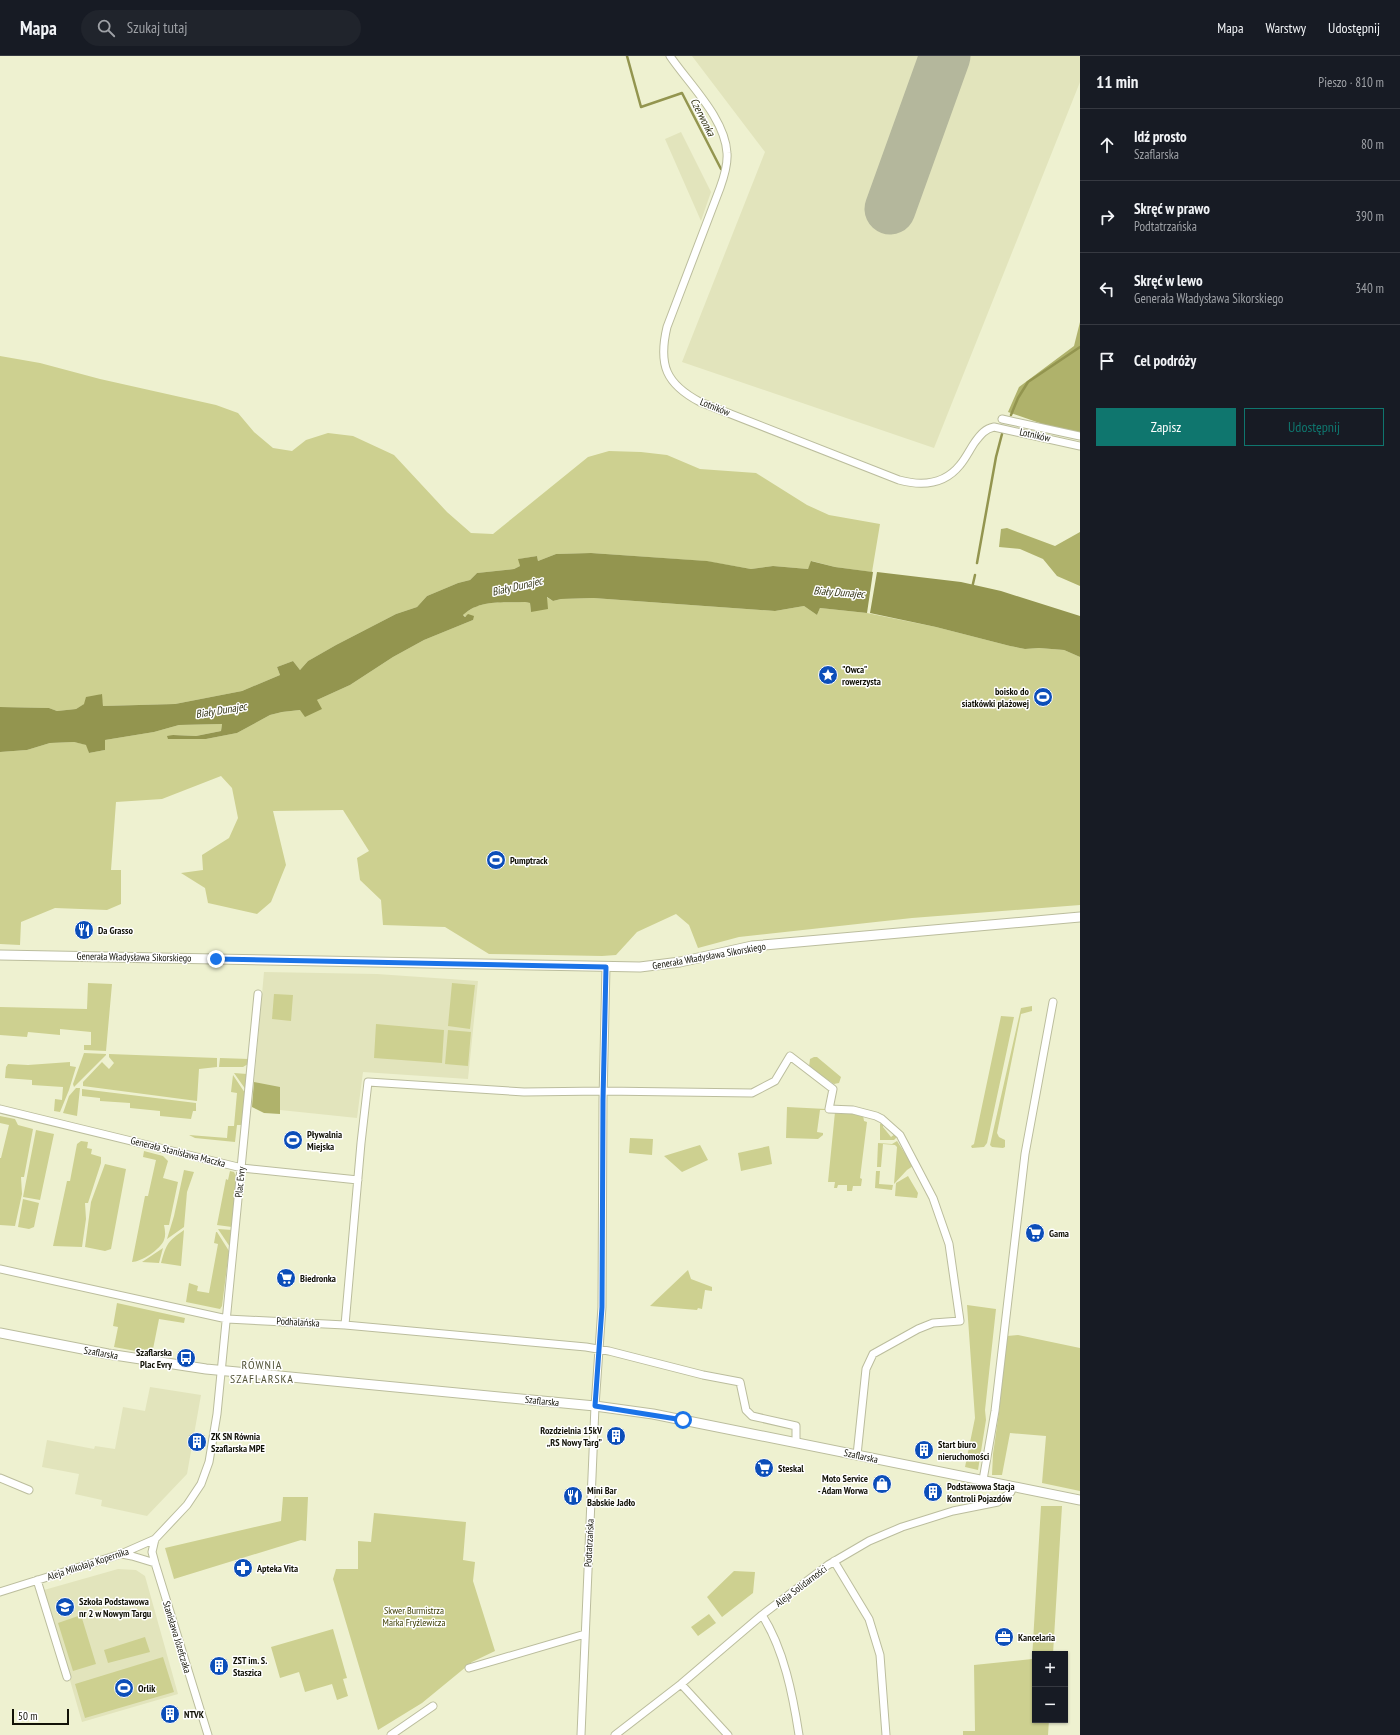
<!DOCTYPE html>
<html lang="pl">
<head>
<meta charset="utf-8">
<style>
	body { margin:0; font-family:"PT Sans Narrow",sans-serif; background:#20242c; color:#f1f3f6 }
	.controls { position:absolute; right:12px; bottom:12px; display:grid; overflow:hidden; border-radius:0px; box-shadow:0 1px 3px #0004 }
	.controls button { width:36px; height:36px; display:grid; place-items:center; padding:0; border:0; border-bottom:1px solid #363941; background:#171b24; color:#f1f3f6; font:20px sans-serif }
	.scale { position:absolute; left:12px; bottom:10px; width:57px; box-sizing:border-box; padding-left:4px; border:2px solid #121207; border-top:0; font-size:11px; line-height:14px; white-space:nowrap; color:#121207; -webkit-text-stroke:3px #fff; paint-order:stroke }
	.stop { position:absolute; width:12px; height:12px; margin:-9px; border:3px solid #1a73e8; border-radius:50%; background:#fff }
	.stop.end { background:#1a73e8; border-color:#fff; box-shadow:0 1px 4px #0008 }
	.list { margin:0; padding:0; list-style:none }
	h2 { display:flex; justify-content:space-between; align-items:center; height:52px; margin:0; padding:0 16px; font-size:17px }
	h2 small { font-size:13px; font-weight:400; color:#9ea1a6 }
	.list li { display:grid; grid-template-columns:26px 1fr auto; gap:12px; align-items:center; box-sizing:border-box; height:72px; padding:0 16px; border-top:1px solid #363941 }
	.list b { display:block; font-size:15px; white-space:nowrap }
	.list p { margin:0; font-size:13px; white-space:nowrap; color:#9ea1a6 }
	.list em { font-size:13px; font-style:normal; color:#9ea1a6 }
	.actions { display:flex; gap:8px; padding:12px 16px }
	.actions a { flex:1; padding:9px 0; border:1px solid #0f766e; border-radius:0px; text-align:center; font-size:14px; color:#0f766e }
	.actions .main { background:#0f766e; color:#fff }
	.icon { flex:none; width:22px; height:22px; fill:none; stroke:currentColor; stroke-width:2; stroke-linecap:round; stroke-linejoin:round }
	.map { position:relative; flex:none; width:1080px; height:1679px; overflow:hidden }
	header { display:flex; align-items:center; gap:24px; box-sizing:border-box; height:56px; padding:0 20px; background:#171b24; border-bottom:1px solid #363941 }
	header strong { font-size:19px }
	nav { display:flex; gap:22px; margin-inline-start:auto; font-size:14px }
	.search { width:280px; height:36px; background:#20242c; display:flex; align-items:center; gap:10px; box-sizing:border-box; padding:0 14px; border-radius:22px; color:#9ea1a6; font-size:15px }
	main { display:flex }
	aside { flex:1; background:#171b24 }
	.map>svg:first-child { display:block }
</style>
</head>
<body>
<header>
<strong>Mapa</strong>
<div class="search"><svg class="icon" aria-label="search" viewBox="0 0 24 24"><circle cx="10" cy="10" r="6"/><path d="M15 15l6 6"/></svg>Szukaj tutaj</div>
<nav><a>Mapa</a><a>Warstwy</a><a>Udostępnij</a></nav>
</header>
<main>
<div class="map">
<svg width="1080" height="1679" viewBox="0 0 1080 1679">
	<rect width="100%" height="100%" fill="#eef1d0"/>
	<path fill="#e2e4bc" d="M692 0H1080V26L934 392 682 306 765 96Z
		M681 76 711 136 701 165 665 83Z
		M264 916 377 918 478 925 468 1023 363 1016 357 1062 252 1051Z
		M150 1331 201 1339 187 1418 147 1460 101 1450 102 1444 75 1438 79 1418 42 1411 47 1384 94 1393 95 1390 115 1393 123 1351 145 1355Z
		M118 1513 136 1514 145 1520 178 1638 82 1666 44 1534Z"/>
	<path fill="#cdd090" d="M0 300 40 307 100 323 216 349 238 357 254 376 273 392 292 395 306 384 328 377 353 380 394 399 447 456 471 477 493 478 588 401 609 395 641 396 667 399 700 413 756 417 807 449 829 459 880 468 872 516 835 511 812 505 808 513 773 510 751 513 705 505 591 497 556 498 538 505 537 500 519 503 520 510 514 513 477 517 470 524 458 527 427 540 417 551 396 558 336 589 308 605 300 614 293 605 277 611 280 619 242 635 175 648 103 650 101 638 76 653 57 655 49 652 0 651Z
		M546 541 553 545 561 543 593 542 775 555 804 550 817 559 820 552 867 557 936 571 1010 590 1025 593 1039 592 1064 594 1080 601V849L912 862 739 881 698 892 689 869 676 858 637 876 616 899 602 900 489 898 445 871 383 869 381 844 360 824 357 802 369 795 343 754 273 755 286 809 271 846 257 858 208 847 205 832 181 817 203 814 202 799 229 782 238 762 232 732 221 720 162 743 116 746 111 814H121V848L107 854 55 852 21 866 20 889 0 888V696L27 694 50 687 74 686 87 689 89 697 105 694V684L154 676 179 669 222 668 221 675 196 680 173 679 168 683H206L237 677 270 659 282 656 300 654 317 644 350 629 393 601 424 584 473 564 463 559C480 543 503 547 525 546L530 547 531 556Z
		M88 927 112 928 106 995 84 994V989H91V976L60 973V979L28 976 27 981 0 979V951L87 953Z
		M452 927 475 929 470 973 448 970Z
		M274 938 293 939 291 965 272 963Z
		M1032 950V955L1021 958 997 1077 999 1081 1005 1084V1091L1003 1092 992 1091 990 1089 1021 952Z
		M1001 960 1014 961 987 1087 984 1091 972 1092 971 1090 974 1088Z
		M376 968 444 974 442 1007 374 1002Z
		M448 974 471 976 468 1010 445 1008Z
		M84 997 106 998V999L74 1031 73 1028Z
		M109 998 217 1002V1011L199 1013 197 1045 83 1030V1026L102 1006 109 1013 114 1007 109 1001Z
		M814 1001H817L841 1021 839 1027 834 1028 809 1011 810 1003Z
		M220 1002 249 1003 248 1008 243 1011H219Z
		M70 1006V1010L76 1011 69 1034 60 1056 54 1055 55 1043 62 1044 63 1031 32 1029V1024L5 1022 6 1011 8 1008 28 1009Z
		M234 1017 247 1018 246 1034Z
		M233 1019 245 1037 242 1069H237L235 1086 195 1082 189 1079 227 1082 228 1070H234L237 1037 231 1036Z
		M76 1032H80L77 1060 63 1057 69 1040Z
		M82 1033 196 1047V1055H193L191 1063 160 1060V1055L130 1052V1047L100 1045V1042L82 1040Z
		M787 1051 826 1053V1054H820L817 1076 823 1077V1079L818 1083 786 1082Z
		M837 1055 863 1059 864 1065 867 1066 860 1122 862 1123 861 1130H853L852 1135H847V1129H838L837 1132H834L835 1126H828L835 1056Z
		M0 1060 15 1063 18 1069 33 1073 24 1121H21L22 1138 15 1170 0 1169V1102H1L9 1069 0 1067Z
		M883 1067V1071L891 1081 895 1078 897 1081 894 1084H880V1068Z
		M36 1074 54 1078 40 1144 23 1141Z
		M630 1082 653 1083 652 1099 629 1097Z
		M81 1085 88 1086 87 1092 92 1093 91 1098 101 1101V1107L88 1147H85L86 1163 82 1191 53 1190 67 1125H70L77 1088Z
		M897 1085 913 1110 907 1114 894 1128 897 1091 895 1089 883 1088 881 1111H877L878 1087 892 1088Z
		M700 1089 708 1104 682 1116 664 1100Z
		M769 1090 772 1108 741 1115 738 1097Z
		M144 1095 163 1100 168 1105 163 1122 178 1126 169 1169H164C165 1174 166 1179 164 1184 161 1193 141 1206 132 1206L145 1140H148L156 1104 143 1101Z
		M105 1108 126 1113 111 1193 105 1195 85 1191 91 1146Z
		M184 1114 194 1116 187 1136 184 1171 167 1183 174 1160Z
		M230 1115 234 1116 237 1122 232 1171 217 1169 226 1123 228 1124Z
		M876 1115H880L879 1128 893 1129 892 1134 875 1132Z
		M908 1120 918 1137 917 1142 895 1140 896 1127Z
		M23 1143 39 1147 34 1171 29 1173 18 1171Z
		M218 1173 232 1174 230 1191Z
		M184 1174 181 1210 161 1207C167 1187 167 1186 184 1174Z
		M216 1176H217L229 1195 222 1250 220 1253 186 1246 189 1227 198 1230 197 1235 209 1237 218 1188 214 1187Z
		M163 1192 159 1207 142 1206Z
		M688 1214 691 1223 712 1231V1235L705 1234 702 1253 698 1252 697 1254 650 1250Z
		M117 1247 185 1262 184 1267 159 1263 152 1298 114 1291 118 1271 113 1270Z
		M967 1249 996 1253 985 1354 986 1364 978 1414 965 1411 975 1362Z
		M1018 1279 1080 1292V1435L1042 1427 1046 1380 1010 1377 1002 1419H992L993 1398 999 1356 1007 1280Z
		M283 1441H308L306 1485 301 1484 174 1523 165 1492 281 1465Z
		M1041 1450H1062L1053 1598H1035V1664H1049L1048 1679H963V1675H975L974 1609 1032 1603Z
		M374 1457 466 1466 463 1504 475 1506 473 1525 495 1595 472 1606 422 1647 378 1674 333 1523 336 1513H358V1485L371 1486Z
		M734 1515 755 1516 753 1537 722 1561 707 1541Z
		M709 1558 716 1567 698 1580 691 1571Z
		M81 1559 96 1608 73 1615 58 1567Z
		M333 1573 347 1622 343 1623 348 1640 337 1644 332 1628 305 1636 299 1616 280 1622 271 1591Z
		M145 1581 150 1596 108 1607 104 1594Z
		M163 1601 174 1636 85 1662 75 1628Z"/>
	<path fill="#afb26b" d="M1080 266V381L1008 356 1019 331 1074 290Z
		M1007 472 1055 490 1080 476V530L1057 520 1043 503 1020 493 999 491 1001 473Z
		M254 1026 280 1031V1058L264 1057 252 1051Z"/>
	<path fill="#93954f" d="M591 497 707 505 751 513 773 510 808 513 811 505 835 511 873 516 867 557 820 552 817 559 804 550 775 555 593 542 561 543 553 545 547 541 548 553 531 556 530 547 525 546C504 547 480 543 463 559L465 561 468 558 474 560 473 564 424 584 393 601 350 629 317 644 322 653 305 661 300 654 282 656 270 659 237 677 206 683H168L167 680 173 679 196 680 221 675 222 668 179 669 154 676 105 684V694L89 697 86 689 74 686 50 687 27 694 0 696V651L49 652 57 655 76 653 84 648 86 641 102 638 103 650 175 648 242 635 280 619 277 611 293 605 300 614 308 605 336 589 396 558 417 551 427 540 458 527 470 524 477 517 514 513 520 510 518 503 537 500 538 505 556 498Z
		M877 516 961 526 1001 535 1080 560V601L1064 594 1039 592 1025 593 1010 590 936 571 870 557Z"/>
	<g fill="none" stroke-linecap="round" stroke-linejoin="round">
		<path stroke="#93954f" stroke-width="2.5" d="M627 0 641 51 682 37 721 113
			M1011 359 1018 342 1028 326 1080 291
			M977 507 996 401 1002 378
			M972 532 975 519"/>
		<path stroke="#b4b79c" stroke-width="51" d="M890 153 945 0"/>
		<defs>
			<path id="minor" d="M670 0C689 28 725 62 727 97 728 109 724 121 720 132L667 271C658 309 666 328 700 346L899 424C921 430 944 429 960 409 966 402 970 393 975 386 981 378 985 373 994 371L1080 390
				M1002 363 1080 380
				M0 1053 242 1112 358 1124
				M0 1213 227 1263 345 1269 586 1291 609 1295 703 1319 740 1326 746 1354 752 1360 796 1370V1386
				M345 1269 361 1087 368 1026 524 1036 603 1035 752 1037 775 1025 790 1000 833 1033 829 1053 853 1054 876 1060 882 1063 900 1079 933 1142 949 1188 960 1265 933 1267 918 1273 873 1298 866 1313 857 1399
				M0 1422 29 1434
				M983 1424 995 1355 1025 1098 1053 946
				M155 1483 152 1496 155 1507 208 1679
				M122 1498 132 1500 155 1507
				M834 1505 869 1563 880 1599 886 1679
				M37 1524 67 1621
				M0 1536 121 1498 155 1483 187 1449 201 1428 209 1406 217 1358 258 938
				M762 1559C784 1593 793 1640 799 1679
				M469 1612 585 1578
				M681 1628 728 1679
				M391 1679 433 1650
				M581 1679 595 1350 602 1251 603 1044 606 911
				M615 1679 681 1628 762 1559 828 1509 869 1485 902 1471 953 1455 998 1446 1011 1436 1012 1430"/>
			<path id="tertiary" d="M0 899 640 911 680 906 752 890 1080 861
				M0 1277 108 1298 206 1313 595 1350 653 1358 1080 1444"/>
		</defs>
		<use href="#minor" stroke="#bbbd9d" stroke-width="9"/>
		<use href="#tertiary" stroke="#bbbd9d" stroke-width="11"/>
		<use href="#minor" stroke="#fff" stroke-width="7"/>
		<use href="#tertiary" stroke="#fff" stroke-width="9"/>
	</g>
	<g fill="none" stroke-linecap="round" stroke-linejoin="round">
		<path stroke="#1a73e8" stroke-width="5" d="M216 903 606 911 603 1044 602 1251 595 1350 683 1364"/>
	</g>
	<defs>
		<symbol id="sight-disc" viewBox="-11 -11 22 22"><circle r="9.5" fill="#0c4eb9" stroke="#fff"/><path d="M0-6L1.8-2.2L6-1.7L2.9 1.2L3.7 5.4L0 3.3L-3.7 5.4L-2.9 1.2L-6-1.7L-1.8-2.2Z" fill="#fff"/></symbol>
		<symbol id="stadium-disc" viewBox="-11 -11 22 22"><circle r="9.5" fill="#0c4eb9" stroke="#fff"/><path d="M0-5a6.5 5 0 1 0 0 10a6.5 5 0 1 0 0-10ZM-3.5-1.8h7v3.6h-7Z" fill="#fff"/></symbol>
		<symbol id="restaurant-disc" viewBox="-11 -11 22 22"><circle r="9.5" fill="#0c4eb9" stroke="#fff"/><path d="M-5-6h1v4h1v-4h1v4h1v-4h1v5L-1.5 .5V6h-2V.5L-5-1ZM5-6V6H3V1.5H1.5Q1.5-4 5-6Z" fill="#fff"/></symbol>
		<symbol id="supermarket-disc" viewBox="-11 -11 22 22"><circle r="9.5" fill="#0c4eb9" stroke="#fff"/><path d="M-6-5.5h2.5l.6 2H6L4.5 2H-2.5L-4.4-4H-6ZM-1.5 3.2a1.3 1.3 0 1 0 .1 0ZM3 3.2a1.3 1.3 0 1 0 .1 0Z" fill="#fff"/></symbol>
		<symbol id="bus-disc" viewBox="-11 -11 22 22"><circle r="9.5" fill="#0c4eb9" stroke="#fff"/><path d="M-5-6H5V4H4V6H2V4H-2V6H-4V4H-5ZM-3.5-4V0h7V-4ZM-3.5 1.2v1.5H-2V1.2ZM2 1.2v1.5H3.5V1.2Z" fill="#fff"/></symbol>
		<symbol id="building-disc" viewBox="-11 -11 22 22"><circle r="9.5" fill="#0c4eb9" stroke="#fff"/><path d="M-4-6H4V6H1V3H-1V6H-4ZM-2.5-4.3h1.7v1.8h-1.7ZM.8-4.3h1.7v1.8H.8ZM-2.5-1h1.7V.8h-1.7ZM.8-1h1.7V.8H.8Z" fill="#fff"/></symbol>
		<symbol id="shop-disc" viewBox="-11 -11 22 22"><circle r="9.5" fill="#0c4eb9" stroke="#fff"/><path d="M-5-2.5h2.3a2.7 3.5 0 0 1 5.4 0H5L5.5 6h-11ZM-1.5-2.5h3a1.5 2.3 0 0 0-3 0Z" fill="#fff"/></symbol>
		<symbol id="pharmacy-disc" viewBox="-11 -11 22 22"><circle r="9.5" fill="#0c4eb9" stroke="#fff"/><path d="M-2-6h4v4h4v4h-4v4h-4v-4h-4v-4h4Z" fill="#fff"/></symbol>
		<symbol id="school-disc" viewBox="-11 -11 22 22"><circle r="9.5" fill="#0c4eb9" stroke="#fff"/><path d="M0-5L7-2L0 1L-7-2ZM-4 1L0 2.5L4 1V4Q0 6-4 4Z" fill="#fff"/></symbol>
		<symbol id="office-disc" viewBox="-11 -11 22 22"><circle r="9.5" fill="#0c4eb9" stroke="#fff"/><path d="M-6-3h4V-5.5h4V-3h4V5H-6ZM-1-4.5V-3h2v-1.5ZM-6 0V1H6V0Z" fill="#fff"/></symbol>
	</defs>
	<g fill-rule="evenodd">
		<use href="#sight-disc" x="817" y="608" width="22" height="22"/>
		<use href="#stadium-disc" x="1032" y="630" width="22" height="22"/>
		<use href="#stadium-disc" x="485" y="793" width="22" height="22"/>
		<use href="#restaurant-disc" x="73" y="863" width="22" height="22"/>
		<use href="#stadium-disc" x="282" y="1073" width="22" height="22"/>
		<use href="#supermarket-disc" x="1024" y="1166" width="22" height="22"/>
		<use href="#supermarket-disc" x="275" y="1211" width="22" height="22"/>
		<use href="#bus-disc" x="175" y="1291" width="22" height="22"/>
		<use href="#building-disc" x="605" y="1369" width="22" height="22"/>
		<use href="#building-disc" x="186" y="1375" width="22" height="22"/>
		<use href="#building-disc" x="913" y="1383" width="22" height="22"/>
		<use href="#supermarket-disc" x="753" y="1401" width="22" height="22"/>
		<use href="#shop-disc" x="871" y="1417" width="22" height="22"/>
		<use href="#building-disc" x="922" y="1425" width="22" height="22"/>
		<use href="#restaurant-disc" x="562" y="1429" width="22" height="22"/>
		<use href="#pharmacy-disc" x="232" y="1501" width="22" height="22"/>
		<use href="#school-disc" x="54" y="1540" width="22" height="22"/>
		<use href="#office-disc" x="993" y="1570" width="22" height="22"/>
		<use href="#building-disc" x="208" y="1599" width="22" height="22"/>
		<use href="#stadium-disc" x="113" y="1621" width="22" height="22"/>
		<use href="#building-disc" x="159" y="1647" width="22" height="22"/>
	</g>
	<g text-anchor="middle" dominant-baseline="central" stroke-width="3" stroke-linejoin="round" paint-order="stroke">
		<g font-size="10" fill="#121207" stroke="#fff">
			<text transform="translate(715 351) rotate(22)">Lotników</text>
			<text transform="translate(1035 379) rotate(13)">Lotników</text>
			<text transform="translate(709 900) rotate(-10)">Generała Władysława Sikorskiego</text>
			<text transform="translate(134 901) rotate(1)">Generała Władysława Sikorskiego</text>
			<text transform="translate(178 1096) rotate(14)">Generała Stanisława Maczka</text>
			<text transform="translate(240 1126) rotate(-84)">Plac Evry</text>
			<text transform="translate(298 1266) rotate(3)">Podhalańska</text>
			<text transform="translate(101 1297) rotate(10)">Szaflarska</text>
			<text transform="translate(542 1345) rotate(6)">Szaflarska</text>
			<text transform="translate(861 1400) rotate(12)">Szaflarska</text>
			<text transform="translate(589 1487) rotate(-87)">Podtatrzańska</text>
			<text transform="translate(88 1508) rotate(-18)">Aleja Mikołaja Kopernika</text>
			<text transform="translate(801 1530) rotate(-37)">Aleja Solidarności</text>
			<text transform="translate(177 1581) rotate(73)">Stanisława Józefczaka</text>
		</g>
		<g font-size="10" font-weight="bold" fill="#121207" stroke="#fff" text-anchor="start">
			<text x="842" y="613">"Owca"<tspan x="842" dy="12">rowerzysta</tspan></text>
			<text x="1029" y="635" text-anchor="end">boisko do<tspan x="1029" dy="12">siatkówki plażowej</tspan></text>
			<text x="510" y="804">Pumptrack</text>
			<text x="98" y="874">Da Grasso</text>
			<text x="307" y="1078">Pływalnia<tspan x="307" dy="12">Miejska</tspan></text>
			<text x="1049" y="1177">Gama</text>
			<text x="300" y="1222">Biedronka</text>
			<text x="172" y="1296" text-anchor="end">Szaflarska<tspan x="172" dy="12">Plac Evry</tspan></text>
			<text x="602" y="1374" text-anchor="end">Rozdzielnia 15kV<tspan x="602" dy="12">„RS Nowy Targ”</tspan></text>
			<text x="211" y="1380">ZK SN Równia<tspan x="211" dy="12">Szaflarska MPE</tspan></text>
			<text x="938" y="1388">Start biuro<tspan x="938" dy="12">nieruchomości</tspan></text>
			<text x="778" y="1412">Steskal</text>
			<text x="868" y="1422" text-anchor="end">Moto Service<tspan x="868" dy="12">- Adam Worwa</tspan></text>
			<text x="947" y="1430">Podstawowa Stacja<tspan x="947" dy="12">Kontroli Pojazdów</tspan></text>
			<text x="587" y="1434">Mini Bar<tspan x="587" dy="12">Babskie Jadło</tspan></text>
			<text x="257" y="1512">Apteka Vita</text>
			<text x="79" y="1545">Szkoła Podstawowa<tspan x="79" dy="12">nr 2 w Nowym Targu</tspan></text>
			<text x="1018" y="1581">Kancelaria</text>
			<text x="233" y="1604">ZST im. S.<tspan x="233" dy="12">Staszica</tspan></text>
			<text x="138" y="1632">Orlik</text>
			<text x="184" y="1658">NTVK</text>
		</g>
		<g font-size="10" fill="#3c3d03" stroke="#fff">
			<text x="414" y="1554">Skwer Burmistrza<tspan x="414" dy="12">Marka Fryźlewicza</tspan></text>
		</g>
		<g font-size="11" font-style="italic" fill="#313212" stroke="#fff">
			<text transform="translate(703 61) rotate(63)">Czerwonka</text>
			<text transform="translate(517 530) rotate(-13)">Biały Dunajec</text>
			<text transform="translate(839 536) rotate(4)">Biały Dunajec</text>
			<text transform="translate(221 654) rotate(-9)">Biały Dunajec</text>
		</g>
		<g font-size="12" letter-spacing="1" fill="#525337" stroke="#fff">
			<text x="262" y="1308">RÓWNIA<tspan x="262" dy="14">SZAFLARSKA</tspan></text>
		</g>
	</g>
</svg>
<div class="controls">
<button>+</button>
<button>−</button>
</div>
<div class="scale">50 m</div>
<div class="stop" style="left:683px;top:1364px"></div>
<div class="stop end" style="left:216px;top:903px"></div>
</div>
<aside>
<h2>11 min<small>Pieszo · 810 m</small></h2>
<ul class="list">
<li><svg class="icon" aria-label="ahead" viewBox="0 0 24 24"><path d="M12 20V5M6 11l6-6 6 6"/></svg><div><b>Idź prosto</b><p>Szaflarska</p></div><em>80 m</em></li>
<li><svg class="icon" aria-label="right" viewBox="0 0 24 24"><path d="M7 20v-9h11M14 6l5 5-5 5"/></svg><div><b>Skręć w prawo</b><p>Podtatrzańska</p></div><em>390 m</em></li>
<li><svg class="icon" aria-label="left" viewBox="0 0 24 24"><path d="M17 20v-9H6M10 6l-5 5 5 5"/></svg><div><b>Skręć w lewo</b><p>Generała Władysława Sikorskiego</p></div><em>340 m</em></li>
<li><svg class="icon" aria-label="arrive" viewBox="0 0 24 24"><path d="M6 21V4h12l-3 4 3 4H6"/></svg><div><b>Cel podróży</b></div></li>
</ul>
<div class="actions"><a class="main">Zapisz</a><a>Udostępnij</a></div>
</aside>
</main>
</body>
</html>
